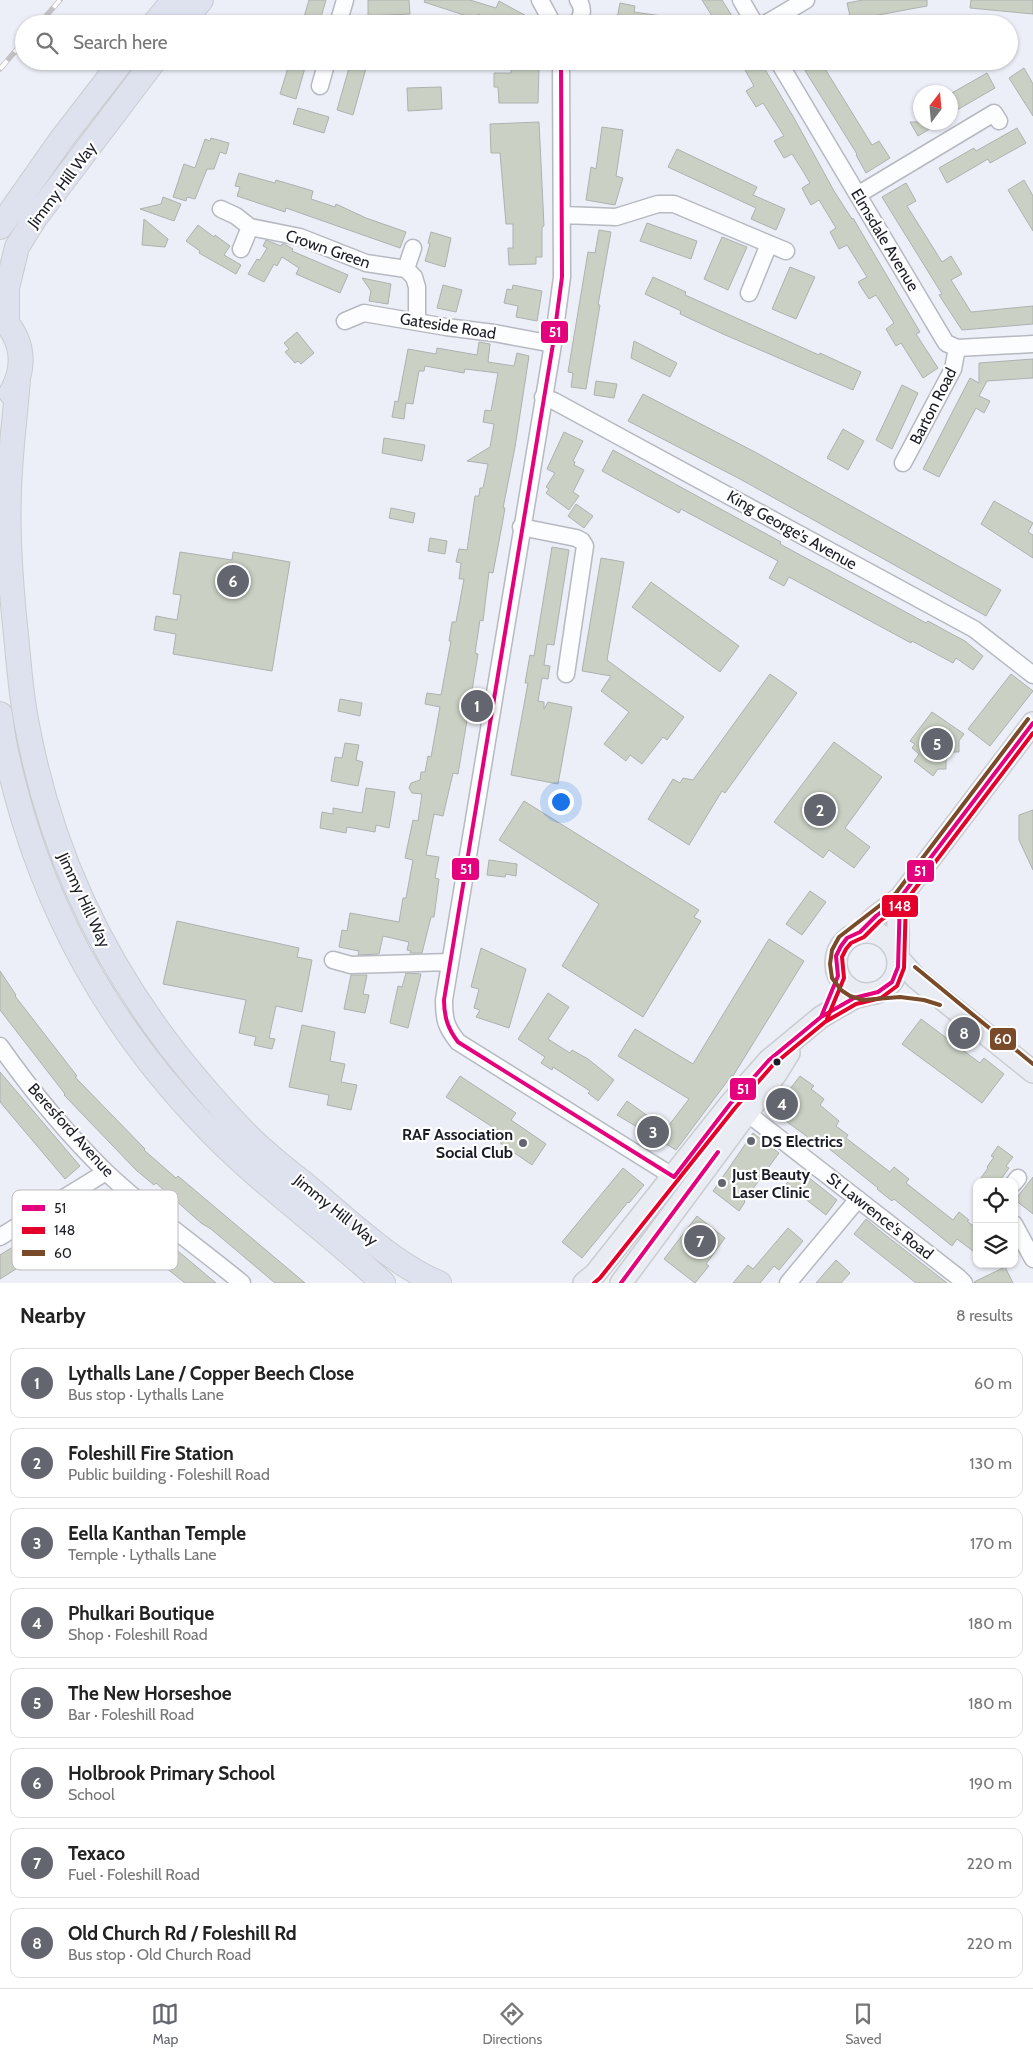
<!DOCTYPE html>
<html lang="en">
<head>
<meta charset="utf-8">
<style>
	body { margin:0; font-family:Cabin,sans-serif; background:#f2f2f2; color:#222 }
	.controls { position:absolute; right:15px; bottom:15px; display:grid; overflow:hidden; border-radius:10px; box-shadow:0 1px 4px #0004 }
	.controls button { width:45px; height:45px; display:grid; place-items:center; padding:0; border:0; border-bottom:1px solid #e0e0e0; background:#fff; color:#222; font:25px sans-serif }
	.compass { position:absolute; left:913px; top:85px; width:45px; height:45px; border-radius:50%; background:#fff; box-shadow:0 1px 4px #0004; rotate:16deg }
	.you { position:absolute; left:560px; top:801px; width:18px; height:18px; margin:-12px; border:4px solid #fff; border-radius:50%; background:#1a73e8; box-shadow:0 0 0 8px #1a73e833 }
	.badge { display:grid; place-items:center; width:32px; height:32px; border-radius:50%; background:#64666f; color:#fff; font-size:16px; font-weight:700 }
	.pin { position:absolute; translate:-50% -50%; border:2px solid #fff; box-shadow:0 1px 5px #0006 }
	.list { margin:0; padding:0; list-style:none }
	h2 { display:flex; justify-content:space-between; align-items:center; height:65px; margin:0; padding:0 20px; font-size:21px }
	h2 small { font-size:16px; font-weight:400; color:#767676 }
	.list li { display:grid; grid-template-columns:32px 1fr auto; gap:15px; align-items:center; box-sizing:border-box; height:70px; margin:0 10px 10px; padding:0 10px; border:1px solid #e0e0e0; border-radius:10px }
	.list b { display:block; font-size:19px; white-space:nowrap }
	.list p { margin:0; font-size:16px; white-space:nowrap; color:#767676 }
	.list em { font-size:16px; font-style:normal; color:#767676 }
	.icon { flex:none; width:28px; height:28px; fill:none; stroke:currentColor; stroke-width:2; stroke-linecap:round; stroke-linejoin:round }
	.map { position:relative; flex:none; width:1033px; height:1283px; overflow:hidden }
	.search { position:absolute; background:#fff; box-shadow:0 1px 4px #0004; left:15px; right:15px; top:15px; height:55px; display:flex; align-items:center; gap:12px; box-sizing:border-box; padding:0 18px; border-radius:28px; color:#767676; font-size:19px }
	.sheet { height:705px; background:#fff }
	nav { display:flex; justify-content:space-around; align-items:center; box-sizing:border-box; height:70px; border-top:1px solid #e0e0e0; background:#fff; font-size:14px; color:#767676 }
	nav a { display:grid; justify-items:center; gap:2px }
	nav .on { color:#64666f }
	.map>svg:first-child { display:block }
</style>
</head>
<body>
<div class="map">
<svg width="1033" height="1283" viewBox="0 0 1033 1283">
	<rect width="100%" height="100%" fill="#eceff7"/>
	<path fill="#cad1c4" stroke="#aeb1b0" d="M309 0H326L321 17H304Z
		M368 0H409L410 14 368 16Z
		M425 0H470L496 8 499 1 541 24H497L478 14 476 19 424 2Z
		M702 0H722L737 24H717Z
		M863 0H927V6L851 20 847 3Z
		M971 0H1033V14L970 8Z
		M620 3 635 6 634 12 669 17 668 24H616Z
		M290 61H307L296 99 280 94Z
		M351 61H368L353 115 337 110Z
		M740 61H760L794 118 834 191 852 219 853 218 920 332 916 334 938 368 923 378 901 343 896 346 886 329 894 323 876 295 869 299 863 290 858 282 867 277 847 245 839 249 830 232 836 228 819 200 811 205 806 196 802 188 810 183 801 168 792 154 784 158 774 141 784 136 763 103 756 107 746 91 754 86Z
		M799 61H827L822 64 872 145 879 141 890 158 866 173 856 155 857 154Z
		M539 68 538 103H499L498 87H494V73H511V69Z
		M1024 68 1033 84V116L1009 78Z
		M987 73 995 88 950 114V94Z
		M441 87 442 109 408 111 407 88Z
		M298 108 329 117 324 133 293 124Z
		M539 122 544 226 542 227V257H536V264L509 265 508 248H513V224H506L500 153H491L490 124Z
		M910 122H941L918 136Z
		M602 127 623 130 616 176 623 178 615 205 586 200 591 167 596 169Z
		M1017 128 1026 143 990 163 988 159 947 183 939 168 974 148 976 151Z
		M211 138 229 143 226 154 220 152 214 169H207L195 199 187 197 186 201 173 197 184 164 195 168 205 139 210 141Z
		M677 149 757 187 753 195 785 209 776 230 751 219 756 208 668 167Z
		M239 173 275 183 276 180 313 191 311 199 335 207 336 204 366 218 406 232 400 248 286 208 285 212 237 196 240 187 235 186Z
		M1024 180 1033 196V231L1008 190Z
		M906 183 916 201 907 206 942 262 951 256 962 274 951 280 971 312 1033 306V324L962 330 939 295 942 294 882 197Z
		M163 197 181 204 174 221 140 209 161 204Z
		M144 219 168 239 165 247 142 245Z
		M647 223 697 241 691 259 640 241Z
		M198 225 214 237 215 235 230 246 224 255 241 265 236 274 199 253 200 251 186 241Z
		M599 230 611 232 598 305H600L586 389 571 387 573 373 568 372 588 252 595 253Z
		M431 232 451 238 445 267 425 261 430 244 428 243Z
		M722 237 747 247 728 290 704 279Z
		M266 240 281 246 282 244H284L293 249 292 251 348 275 340 293 296 274 299 268 282 257 277 266 274 264 264 282 248 274 257 259 260 260 267 248 263 246Z
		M790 267 815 277 796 319 772 309Z
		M653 277 686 292 685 295 819 355 820 353 861 372 853 390 723 334 680 314 681 311 645 294Z
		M362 278 391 284 388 304 369 301 371 291Z
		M443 285 462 290 456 312 437 308Z
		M513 285 542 291 537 321 516 317 518 306 504 303 507 289 512 290Z
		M297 332 314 353 301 364 298 361 295 363 285 352 289 349 284 343Z
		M634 341 677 363 670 377 631 358Z
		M479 342 490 344 488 362 514 366 517 353 529 356 515 447 503 508H505L502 525 493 573 489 572 483 621 480 620 475 653 478 654 458 774 453 773 443 816 434 814 426 855 439 857 435 878 439 879 434 917H431L422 953H410L411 951 407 950 409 942 383 936 379 954 358 955 359 951 339 947 342 930 347 931 350 913 399 922 403 898H406L413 860 405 858 413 820 418 821 422 794 412 793 409 788 411 783 420 780 421 772H425L428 756 431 757 440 707 425 704 426 698 427 693 441 695 451 641H449L452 622H456L464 579H459L461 563 456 562 459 549 467 550 475 496H479L480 488H483L488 464 467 461 490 447 494 424 483 422 485 410 491 411 498 373 465 369 464 373 425 366 424 371H419L413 404 406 403 404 419 392 417 395 401 398 402 408 349 436 354 437 348 477 355Z
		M1033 359V378L987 381 979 396 990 401 984 413 976 408 939 477 923 469 970 378 979 383V363Z
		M596 381 617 384 614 398 594 395Z
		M902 385 918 393 892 449 876 440Z
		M643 394 755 452 1001 590 986 616 740 479 628 421Z
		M843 429 864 441 848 470 827 458Z
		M564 432 583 441 573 461 575 462 574 465 584 470 573 492 579 496 569 510 546 493 549 489 546 487 555 473 547 469Z
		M384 438 425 445 422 461 382 453Z
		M613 450 781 542 780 544 926 623 928 621 948 632 965 641 983 656 973 670 956 658 953 663 912 641 911 643 789 577 784 586 769 578 778 561 681 509 679 513 602 471Z
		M994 501 1033 523 1028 532 1033 535V558L981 524Z
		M576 504 593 516 584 528 568 516Z
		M391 508 415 513 413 523 389 518Z
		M430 538 447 541 445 554 428 551Z
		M552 547 569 550 554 645 547 644 544 665 550 666 548 679 542 678 538 701 544 702V709L548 702 572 707 558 784 511 775 528 683H525L530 655 534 656Z
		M180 552 232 560 233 552 290 562 272 671 173 654 176 634 154 630 156 616 177 620 181 595 173 594Z
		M601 558 624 562 607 660 684 717 667 740 663 737 642 764 630 755 626 761 604 744 629 712 601 691 611 676 582 671Z
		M651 582 739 646 720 672 632 607Z
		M770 674 797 693 725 793 722 791 689 845 648 819 673 779 680 783 683 778 693 780Z
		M1011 674 1033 691 990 746 968 729Z
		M340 699 362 703 360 716 338 711Z
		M932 712 964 734 959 741V752H952L946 760V769H938L933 776 914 761 919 754 912 748 915 744 910 741Z
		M834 742 882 777 845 828 870 847 854 868 829 850 823 858 774 822Z
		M345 743 359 745 356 760 363 762 358 786 331 781 335 757 342 758Z
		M366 788 395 792 389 828 376 825 375 832 347 827 346 833 320 828 322 812 333 814V808L362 813Z
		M524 801 699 910 694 917 701 921 643 1017 562 966 599 904 499 840Z
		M1033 810V870L1019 840V815Z
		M489 860 517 864 516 876 506 874 505 877 487 875Z
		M810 891 826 902 802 935 786 924Z
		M177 921 299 948 297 957 312 960 302 1012 276 1006 269 1038 275 1039 272 1049 254 1045 256 1037 239 1033 246 1000 163 984Z
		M769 939 804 961 733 1076 732 1075 676 1150 617 1115 627 1101 666 1129 689 1099 618 1056 635 1029 693 1064Z
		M481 948 526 969 509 1028 476 1017 480 1010 474 1008 479 989 471 987Z
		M0 971 16 995 15 996 77 1076 75 1077 145 1149 144 1150 176 1178 178 1176 305 1283H275L211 1229 201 1223 156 1183 154 1185 136 1170 64 1095 65 1094 0 1010Z
		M406 973 421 974 408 1028 390 1023 398 986 402 987Z
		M351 975H367L363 994 369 995 365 1013 344 1009Z
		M548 993 569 1007 548 1039 570 1053 572 1050 588 1059 614 1080 598 1101 588 1093 590 1091 553 1067 552 1070 541 1063 545 1057 518 1039Z
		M921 1019 980 1063 984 1058 1004 1074 982 1103 902 1044Z
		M302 1025 335 1032 330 1061 345 1064 341 1082 357 1085 351 1110 327 1105 329 1095 289 1087Z
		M0 1072 80 1166 65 1179 0 1102Z
		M460 1076 516 1113 511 1120 546 1144 532 1165 500 1143 505 1135 446 1097Z
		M800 1076 814 1086 811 1089 824 1099 820 1105 839 1121 836 1126 848 1135 846 1138 890 1172 894 1167 909 1179 906 1183 953 1220 959 1212 969 1220 967 1221 977 1229V1254L957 1239 952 1246 894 1199 892 1201 877 1189 878 1188 822 1143 820 1146 775 1113 776 1107Z
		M753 1133 779 1153 744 1201 745 1202 739 1211 713 1191Z
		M998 1146 1013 1157 1006 1166 1009 1168 999 1182H978L988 1168 987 1167 994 1157 991 1156Z
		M623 1168 644 1185 629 1203 628 1202 582 1258 562 1242Z
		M798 1169 837 1200 826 1215 786 1184Z
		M1033 1177V1214L1015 1200Z
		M104 1192 160 1236 216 1283H185L151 1256 92 1208Z
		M697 1216 725 1238 706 1264 709 1266 695 1283 664 1259Z
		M61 1217 72 1234 0 1279V1255Z
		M866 1219 879 1230 947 1283H916L854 1234Z
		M788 1228 803 1241 779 1270 774 1266 760 1283H733L748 1265 753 1269Z
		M836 1260 850 1273 841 1283H816Z
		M1005 1267 1013 1283H974V1282Z"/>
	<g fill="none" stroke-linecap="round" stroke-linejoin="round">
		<defs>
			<path id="minor" d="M540 0 553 24
				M741 0 755 24
				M338 24 345 0
				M575 24C583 17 584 8 578 0
				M765 24 806 0
				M561 61 562 277 553 344 444 1000C444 1020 446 1027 458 1042L674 1177
				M778 61 946 343 957 348 1033 344
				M320 86 327 61
				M859 194 994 113 999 121
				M221 209 236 216 250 227 300 237 366 263 406 269 414 277 417 287V321
				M563 215 616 217 658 204H674L786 251
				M241 249 250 227
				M406 269 413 248
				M749 293 769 244
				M345 321 364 313 446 327 494 333 553 344
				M543 397 554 401 974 629 1033 675
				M903 463 953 369 957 348
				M521 527 576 538 582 541 585 546 566 674
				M333 960 351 965 450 962
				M0 1046C31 1090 67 1134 106 1172 148 1212 197 1246 242 1283
				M747 1113 958 1277 964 1283
				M1014 1183 1018 1178
				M1014 1224 1033 1259
				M0 1237 106 1172
				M788 1283 858 1199"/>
			<path id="major" d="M836 963a31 31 0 1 1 62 0a31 31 0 1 1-62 0Z
				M860 932 876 916 900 898 1033 723
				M898 956V921L900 898
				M898 958 916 978 1033 1072
				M584 1283 595 1274 730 1104 769 1060 821 1017 854 998 873 993
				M621 1283 776 1074 789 1053"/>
			<path id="highway" d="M154 24 174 0
				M181 24 201 0
				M0 227 61 140 122 61
				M0 316C23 338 27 366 11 393
				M7 323V288L17 247 35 218 154 61
				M18 380C15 417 10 454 9 491 7 539 11 588 16 635 19 665 21 696 27 725 52 860 110 978 199 1082 218 1104 238 1128 261 1148 274 1160 288 1171 302 1182 341 1214 393 1265 439 1283
				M0 714C4 751 14 788 25 824 62 943 125 1045 213 1134 266 1188 328 1231 383 1283"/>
		</defs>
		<use href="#minor" stroke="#b6b9c1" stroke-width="19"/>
		<use href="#major" stroke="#caccd0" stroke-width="24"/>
		<use href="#highway" stroke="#caccd0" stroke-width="26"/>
		<use href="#minor" stroke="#fcfdfe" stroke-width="16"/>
		<use href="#major" stroke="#eaecf4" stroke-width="21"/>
		<use href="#highway" stroke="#dee1ee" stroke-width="24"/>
		<defs>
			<path id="rail" d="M39 24 60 0
				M0 69 24 41"/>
		</defs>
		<use href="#rail" stroke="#c2c2c4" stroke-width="5.5"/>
		<use href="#rail" stroke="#fff" stroke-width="4" stroke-dasharray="11" stroke-linecap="butt"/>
		<defs>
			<path id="bus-1" d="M561 61 562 277 553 344 444 1000C444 1017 448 1029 458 1042L674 1177 730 1104 769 1060 821 1017 854 998 878 992 892 982 898 967 900 898
				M821 1017 838 976 836 956 841 946 847 938 860 932 876 916 900 898 1033 723
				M621 1283 718 1152"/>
			<path id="bus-2" d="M827 1019 844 978 842 957 846 949 851 943 864 937 880 921 905 902 1033 733
				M594 1283 600 1278 735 1108 773 1065 825 1022 856 1004 881 998 897 986 904 968 906 899"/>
			<path id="bus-3" d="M915 967 1033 1064
				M940 1005 924 1000 900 997 863 1000 850 996 841 990 832 978 830 964 832 950 839 937 896 893 1028 719"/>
		</defs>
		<use href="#bus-1" stroke="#fff" stroke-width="8"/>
		<use href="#bus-2" stroke="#fff" stroke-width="8"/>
		<use href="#bus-3" stroke="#fff" stroke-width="8"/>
		<use href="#bus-1" stroke="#e5007d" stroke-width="4"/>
		<use href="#bus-2" stroke="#e4002b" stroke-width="4"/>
		<use href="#bus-3" stroke="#7a4b2a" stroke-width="4"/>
	</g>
	<circle fill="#1b1d26" stroke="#fff" stroke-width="2" cx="777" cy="1062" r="4.5"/>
	<g fill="#64666f" stroke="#fff" stroke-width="2">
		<circle cx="751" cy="1141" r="5"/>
		<circle cx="523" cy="1143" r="5"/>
		<circle cx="722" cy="1183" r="5"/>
	</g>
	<g text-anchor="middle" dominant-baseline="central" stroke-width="4.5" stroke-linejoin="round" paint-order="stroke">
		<g font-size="16" fill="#1b1d26" stroke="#fff">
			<text transform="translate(62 185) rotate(-53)">Jimmy Hill Way</text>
			<text transform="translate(885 240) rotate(59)">Elmsdale Avenue</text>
			<text transform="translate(328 249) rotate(19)">Crown Green</text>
			<text transform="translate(448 326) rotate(9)">Gateside Road</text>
			<text transform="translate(933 406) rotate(-63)">Barton Road</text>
			<text transform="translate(792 530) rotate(29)">King George's Avenue</text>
			<text transform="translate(84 900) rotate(65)">Jimmy Hill Way</text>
			<text transform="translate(71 1130) rotate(48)">Beresford Avenue</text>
			<text transform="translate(336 1210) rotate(39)">Jimmy Hill Way</text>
			<text transform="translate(880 1216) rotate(38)">St Lawrence's Road</text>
		</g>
		<g font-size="16" font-weight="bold" fill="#1b1d26" stroke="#fff" text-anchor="start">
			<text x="513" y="1134" text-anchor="end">RAF Association<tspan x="513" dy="18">Social Club</tspan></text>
			<text x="761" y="1141">DS Electrics</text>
			<text x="732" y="1174">Just Beauty<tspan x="732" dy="18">Laser Clinic</tspan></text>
		</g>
	</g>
	<rect x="12" y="1190" width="166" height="80" rx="8" fill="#fff" stroke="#bbbbbe" stroke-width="1"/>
	<rect x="22" y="1205" width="23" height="6" fill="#e5007d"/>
	<rect x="22" y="1227" width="23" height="7" fill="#e4002b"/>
	<rect x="22" y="1250" width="23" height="6" fill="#7a4b2a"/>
	<g font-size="14" fill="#1b1d26">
		<text x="54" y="1213">51</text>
		<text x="54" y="1235">148</text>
		<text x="54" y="1258">60</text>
	</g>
	<g stroke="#fff" stroke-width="2">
		<rect x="540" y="320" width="29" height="24" rx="5" fill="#e5007d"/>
		<rect x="451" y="857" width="29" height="24" rx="5" fill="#e5007d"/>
		<rect x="906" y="859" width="29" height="24" rx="5" fill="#e5007d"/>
		<rect x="881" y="894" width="38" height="24" rx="5" fill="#e4002b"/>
		<rect x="989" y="1027" width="28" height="24" rx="5" fill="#7a4b2a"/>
		<rect x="729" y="1077" width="28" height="24" rx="5" fill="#e5007d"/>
	</g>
	<g font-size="14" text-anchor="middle" font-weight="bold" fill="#fff">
		<text x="555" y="337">51</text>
		<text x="466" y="874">51</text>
		<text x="920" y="876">51</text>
		<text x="900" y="911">148</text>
		<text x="1003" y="1044">60</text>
		<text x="743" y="1094">51</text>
	</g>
</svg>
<div class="controls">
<button><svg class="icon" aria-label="locate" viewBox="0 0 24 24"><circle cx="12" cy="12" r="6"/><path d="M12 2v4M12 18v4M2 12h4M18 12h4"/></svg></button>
<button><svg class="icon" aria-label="layers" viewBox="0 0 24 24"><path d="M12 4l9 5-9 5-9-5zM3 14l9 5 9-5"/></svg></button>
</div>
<svg class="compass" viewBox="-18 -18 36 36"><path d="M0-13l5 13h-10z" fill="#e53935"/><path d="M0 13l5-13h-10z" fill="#767676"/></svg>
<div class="you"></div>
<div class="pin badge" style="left:477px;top:706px">1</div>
<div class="pin badge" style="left:820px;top:810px">2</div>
<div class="pin badge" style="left:653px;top:1132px">3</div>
<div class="pin badge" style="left:782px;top:1104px">4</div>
<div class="pin badge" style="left:937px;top:744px">5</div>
<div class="pin badge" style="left:233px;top:581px">6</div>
<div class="pin badge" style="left:700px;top:1241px">7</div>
<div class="pin badge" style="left:964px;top:1033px">8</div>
<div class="search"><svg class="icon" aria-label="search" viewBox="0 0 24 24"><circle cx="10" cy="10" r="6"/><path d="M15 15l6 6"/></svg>Search here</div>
</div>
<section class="sheet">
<h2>Nearby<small>8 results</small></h2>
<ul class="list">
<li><span class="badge">1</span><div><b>Lythalls Lane / Copper Beech Close</b><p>Bus stop · Lythalls Lane</p></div><em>60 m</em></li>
<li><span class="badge">2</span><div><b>Foleshill Fire Station</b><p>Public building · Foleshill Road</p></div><em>130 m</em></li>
<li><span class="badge">3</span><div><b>Eella Kanthan Temple</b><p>Temple · Lythalls Lane</p></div><em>170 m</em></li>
<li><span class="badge">4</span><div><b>Phulkari Boutique</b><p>Shop · Foleshill Road</p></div><em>180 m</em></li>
<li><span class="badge">5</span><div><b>The New Horseshoe</b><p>Bar · Foleshill Road</p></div><em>180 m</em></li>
<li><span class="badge">6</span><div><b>Holbrook Primary School</b><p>School</p></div><em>190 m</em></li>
<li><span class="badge">7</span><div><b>Texaco</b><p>Fuel · Foleshill Road</p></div><em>220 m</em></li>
<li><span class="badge">8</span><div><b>Old Church Rd / Foleshill Rd</b><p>Bus stop · Old Church Road</p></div><em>220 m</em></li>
</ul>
</section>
<nav>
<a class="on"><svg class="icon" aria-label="map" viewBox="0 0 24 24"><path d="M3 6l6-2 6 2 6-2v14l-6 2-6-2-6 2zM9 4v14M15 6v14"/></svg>Map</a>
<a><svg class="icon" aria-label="directions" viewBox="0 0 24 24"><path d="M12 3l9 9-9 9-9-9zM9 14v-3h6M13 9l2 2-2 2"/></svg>Directions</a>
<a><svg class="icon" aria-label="saved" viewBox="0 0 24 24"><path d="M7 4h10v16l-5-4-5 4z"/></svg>Saved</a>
</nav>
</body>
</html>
